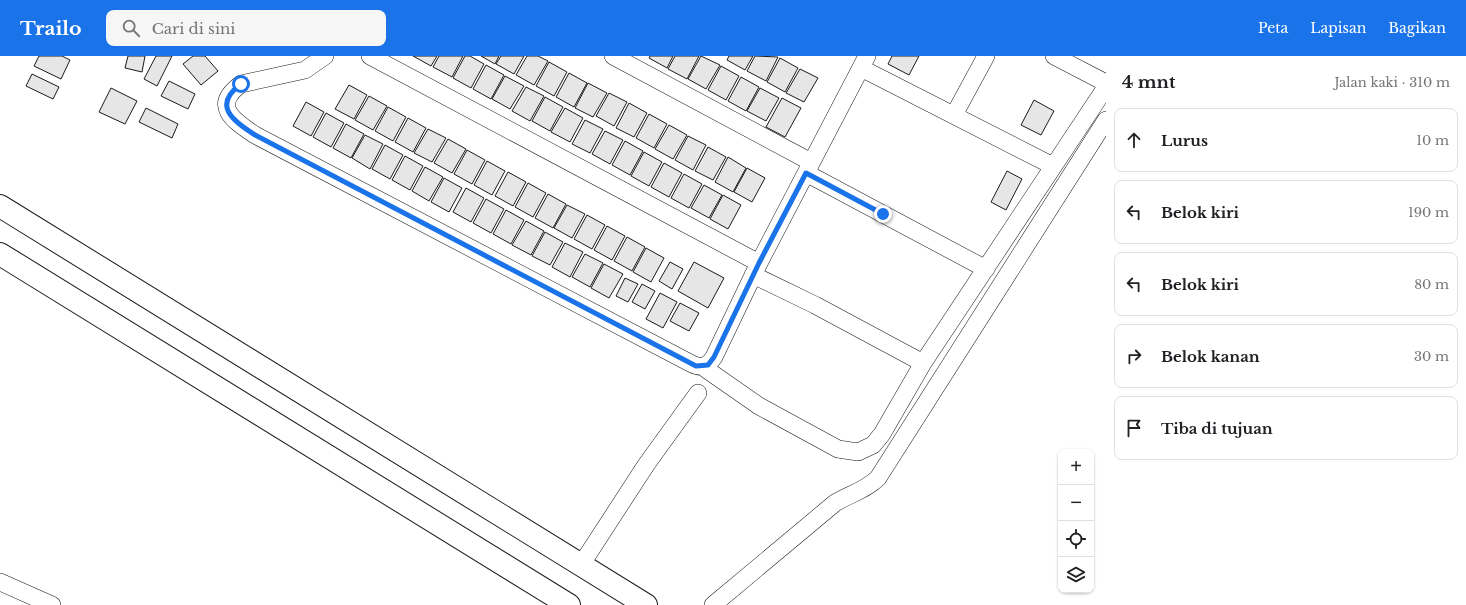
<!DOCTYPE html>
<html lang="id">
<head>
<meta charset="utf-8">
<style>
	body { margin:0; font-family:"Libre Baskerville",serif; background:#f6f6f6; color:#202124 }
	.controls { position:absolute; right:12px; bottom:12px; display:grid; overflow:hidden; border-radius:8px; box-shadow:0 1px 3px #0004 }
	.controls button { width:36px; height:36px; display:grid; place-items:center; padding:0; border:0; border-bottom:1px solid #e0e0e0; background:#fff; color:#202124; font:20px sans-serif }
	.stop { position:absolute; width:12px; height:12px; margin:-9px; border:3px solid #1a73e8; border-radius:50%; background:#fff }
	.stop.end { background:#1a73e8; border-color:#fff; box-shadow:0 1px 4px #0008 }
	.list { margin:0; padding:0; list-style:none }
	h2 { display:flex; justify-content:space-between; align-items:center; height:52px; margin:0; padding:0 16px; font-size:17px }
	h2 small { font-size:13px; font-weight:400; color:#757577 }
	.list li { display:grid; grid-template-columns:26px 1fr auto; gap:12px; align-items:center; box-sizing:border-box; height:64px; margin:0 8px 8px; padding:0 8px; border:1px solid #e0e0e0; border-radius:8px }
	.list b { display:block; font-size:15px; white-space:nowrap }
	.list em { font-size:13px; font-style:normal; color:#757577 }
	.icon { flex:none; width:22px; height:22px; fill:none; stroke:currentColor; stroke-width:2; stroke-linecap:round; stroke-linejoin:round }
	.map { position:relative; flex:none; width:1106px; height:549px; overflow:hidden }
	header { display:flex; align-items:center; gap:24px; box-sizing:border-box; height:56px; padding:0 20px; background:#1a73e8; color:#fff }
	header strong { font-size:19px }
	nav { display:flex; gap:22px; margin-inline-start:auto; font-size:14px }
	.search { width:280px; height:36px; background:#f6f6f6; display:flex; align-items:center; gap:10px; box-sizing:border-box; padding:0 14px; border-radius:8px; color:#757577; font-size:15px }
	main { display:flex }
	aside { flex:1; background:#fff }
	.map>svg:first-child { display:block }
</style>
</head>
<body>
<header>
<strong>Trailo</strong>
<div class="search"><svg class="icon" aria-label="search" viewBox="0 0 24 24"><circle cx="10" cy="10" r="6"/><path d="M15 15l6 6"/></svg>Cari di sini</div>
<nav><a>Peta</a><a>Lapisan</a><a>Bagikan</a></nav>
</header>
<main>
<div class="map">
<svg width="1106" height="549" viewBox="0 0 1106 549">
	<rect width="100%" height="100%" fill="#fff"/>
	<path fill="#e6e6e6" stroke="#1a1a1a" d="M39 0H62L70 4 61 23 34 10Z
		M128 0H145L142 16 125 12Z
		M156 0H172L157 30 144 23Z
		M193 0H205L218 15 201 29 183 8Z
		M413 0H437L431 10Z
		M439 0H463L452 21 433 11Z
		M465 0H470L484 8 471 32 453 22Z
		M481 0H499L495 8Z
		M501 0H524L514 18 496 8Z
		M527 0H538L548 5 534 29 516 19Z
		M650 0H673L667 12 649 2Z
		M675 0H699L687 23 668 13Z
		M701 0 720 9 706 33 688 23Z
		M729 0H753L745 14 727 4Z
		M755 0 778 1 766 25 747 15Z
		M892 0H919L909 19 888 8Z
		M780 2 798 12 785 36 767 26Z
		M549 6 567 16 554 40 536 30Z
		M486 9 504 19 491 43 473 33Z
		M721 10 739 20 726 44 708 34Z
		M800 13 818 22 804 46 786 37Z
		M569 17 587 27 574 51 556 41Z
		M32 18 59 31 53 43 26 30Z
		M505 20 524 30 510 53 492 43Z
		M741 21 759 31 746 55 728 45Z
		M169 25 195 38 188 53 161 40Z
		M588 27 607 37 593 61 575 52Z
		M349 29 367 39 354 63 335 53Z
		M526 31 544 40 530 65 512 55Z
		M111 32 137 45 125 68 99 56Z
		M760 32 779 42 766 65 747 55Z
		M609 37 627 46 614 70 596 60Z
		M369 40 387 50 373 74 355 64Z
		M545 41 563 51 550 75 532 65Z
		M782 42 801 52 785 81 766 71Z
		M1034 44 1054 55 1041 79 1021 69Z
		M306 46 324 56 311 80 293 70Z
		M629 47 647 57 634 81 616 72Z
		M388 51 406 61 393 85 375 75Z
		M146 52 178 68 172 82 139 66Z
		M565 52 583 62 570 86 551 76Z
		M326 57 344 67 331 91 313 81Z
		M649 58 667 68 654 92 636 82Z
		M408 62 426 72 413 96 395 86Z
		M585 64 603 73 590 97 572 88Z
		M346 68 364 78 351 102 333 92Z
		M669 69 687 79 673 103 655 93Z
		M428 73 446 82 432 106 414 97Z
		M605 75 623 84 610 108 592 98Z
		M365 79 383 88 370 113 352 102Z
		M688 80 706 89 693 114 675 104Z
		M448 83 466 93 452 117 434 107Z
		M625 85 643 95 630 119 612 109Z
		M385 89 403 99 390 123 372 113Z
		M708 91 726 101 713 124 695 115Z
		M467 94 485 104 472 128 454 118Z
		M644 96 662 106 649 130 631 120Z
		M405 100 423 110 410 134 392 124Z
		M728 101 746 112 733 136 715 126Z
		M487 105 505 115 492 139 474 129Z
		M664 107 682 117 669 141 651 131Z
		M425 111 443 121 429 145 412 135Z
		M747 112 765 122 752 146 734 136Z
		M1007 115 1022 123 1006 154 991 146Z
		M508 116 526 126 513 150 495 140Z
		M684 118 702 128 689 152 671 142Z
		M444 122 462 132 449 156 431 146Z
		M528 127 546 137 533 161 515 151Z
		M704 129 722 139 709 162 691 152Z
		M466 132 484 142 471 166 453 156Z
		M548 138 566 148 553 172 535 162Z
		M723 139 741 149 728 173 710 163Z
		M486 143 504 153 491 177 473 167Z
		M567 149 585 158 572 182 554 172Z
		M506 154 524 164 511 188 493 178Z
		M587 159 605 169 592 193 574 183Z
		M526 165 544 175 531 199 512 189Z
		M607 170 625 180 612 204 594 194Z
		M545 176 563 186 550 209 532 200Z
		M627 181 645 191 632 215 614 205Z
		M565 187 583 196 570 221 552 211Z
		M646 192 664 202 651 226 633 216Z
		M585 198 603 207 590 231 572 221Z
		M670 206 683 213 672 233 659 225Z
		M694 206 724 222 708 252 678 235Z
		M604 208 623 218 609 242 591 232Z
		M625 222 638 228 628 246 616 240Z
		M642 228 655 235 645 253 632 246Z
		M660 237 677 246 663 272 646 263Z
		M680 247 699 257 689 275 670 265Z"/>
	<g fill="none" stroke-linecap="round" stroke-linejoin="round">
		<defs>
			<path id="street" d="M325 0 305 14 241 28C211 50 234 65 255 79L692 308C702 313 708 310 714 301L759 207 867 0
				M370 0 759 207
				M613 0 811 106
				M1054 0 1106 27
				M861 12 1053 110
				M954 59 986 0
				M806 117 986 213
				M753 219 815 249 923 307
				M703 311 759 350 838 393 858 396 873 389 882 378 923 307 1106 31
				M581 509 646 409 698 337
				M0 526 52 549
				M713 549 835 447C850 438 866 434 878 422L1106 64"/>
			<path id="secondary" d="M0 150 646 549
				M0 198 569 549"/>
		</defs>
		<use href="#street" stroke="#1a1a1a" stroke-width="18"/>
		<use href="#secondary" stroke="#1a1a1a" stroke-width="24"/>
		<use href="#street" stroke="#fff" stroke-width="17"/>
		<use href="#secondary" stroke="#fff" stroke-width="22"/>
	</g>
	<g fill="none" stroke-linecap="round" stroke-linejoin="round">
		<path stroke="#1a73e8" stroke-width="5" d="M241 28C211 50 234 65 255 79L696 310 708 309 714 301 759 207 806 117 883 158"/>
	</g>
</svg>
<div class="controls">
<button>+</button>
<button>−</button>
<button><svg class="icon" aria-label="locate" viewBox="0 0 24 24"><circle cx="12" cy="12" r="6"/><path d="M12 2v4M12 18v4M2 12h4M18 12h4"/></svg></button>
<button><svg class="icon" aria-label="layers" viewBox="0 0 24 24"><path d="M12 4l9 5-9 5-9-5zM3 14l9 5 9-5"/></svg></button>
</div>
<div class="stop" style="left:241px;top:28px"></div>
<div class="stop end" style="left:883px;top:158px"></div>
</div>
<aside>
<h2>4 mnt<small>Jalan kaki · 310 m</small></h2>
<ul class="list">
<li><svg class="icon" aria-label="ahead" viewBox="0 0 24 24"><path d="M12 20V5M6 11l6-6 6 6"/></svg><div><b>Lurus</b></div><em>10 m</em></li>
<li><svg class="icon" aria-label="left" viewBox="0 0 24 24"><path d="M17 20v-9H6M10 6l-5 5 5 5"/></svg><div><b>Belok kiri</b></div><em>190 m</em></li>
<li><svg class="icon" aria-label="left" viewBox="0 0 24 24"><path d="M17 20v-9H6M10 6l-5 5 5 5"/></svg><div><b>Belok kiri</b></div><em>80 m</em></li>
<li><svg class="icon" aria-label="right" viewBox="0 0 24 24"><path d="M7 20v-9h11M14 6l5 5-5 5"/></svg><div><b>Belok kanan</b></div><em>30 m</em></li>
<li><svg class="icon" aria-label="arrive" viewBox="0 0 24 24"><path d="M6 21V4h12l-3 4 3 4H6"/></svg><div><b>Tiba di tujuan</b></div></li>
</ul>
</aside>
</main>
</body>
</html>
